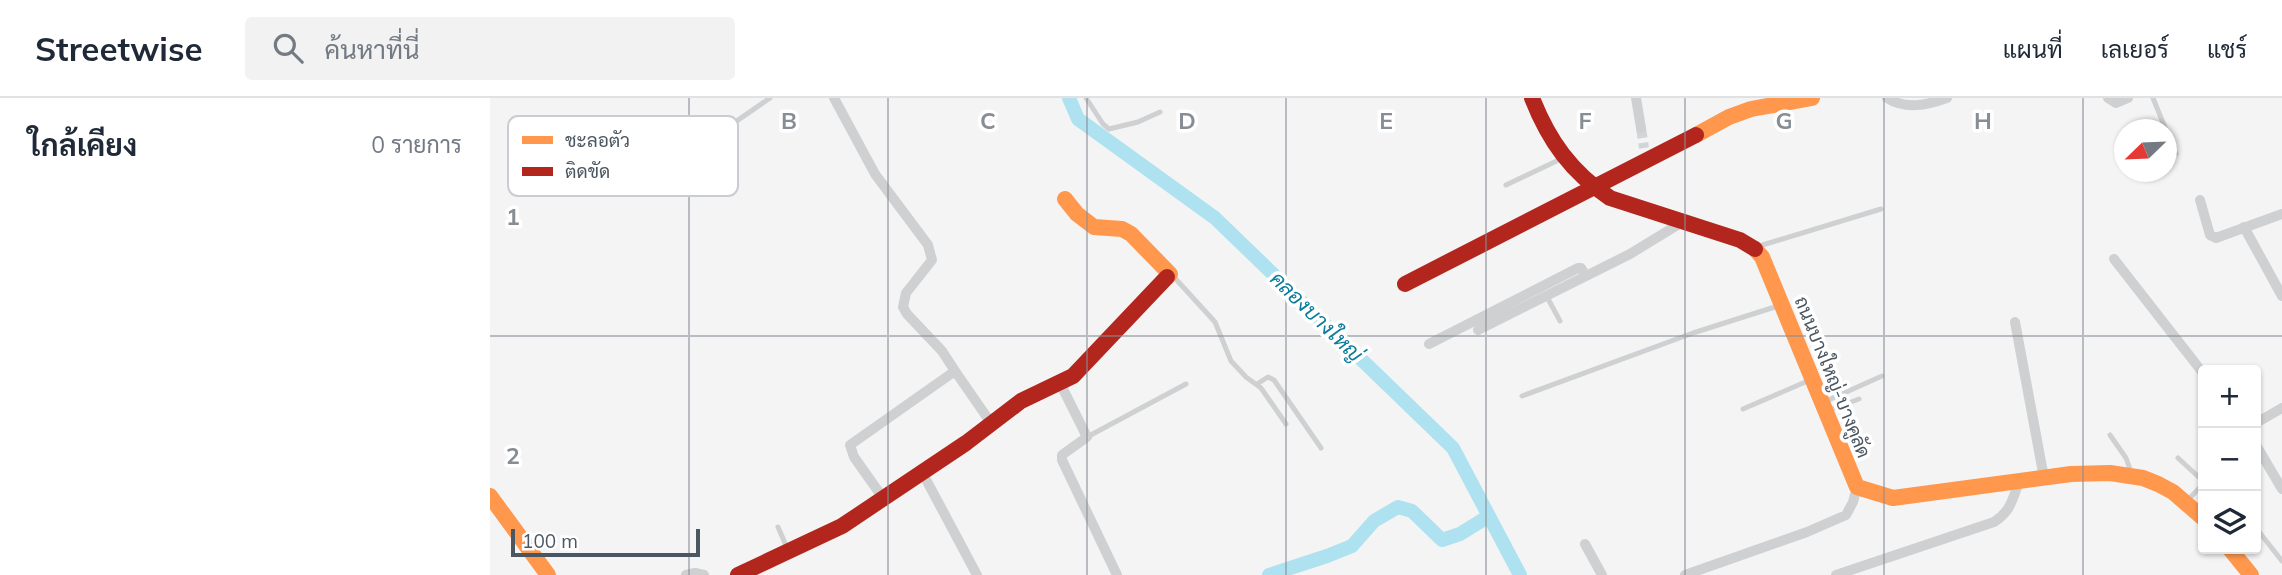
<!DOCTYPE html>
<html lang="th">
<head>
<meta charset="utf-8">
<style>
	body { margin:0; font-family:Mulish,Sarabun,sans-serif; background:#f2f2f3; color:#1f2937 }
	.controls { position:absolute; right:21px; bottom:21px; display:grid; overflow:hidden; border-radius:7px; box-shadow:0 2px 5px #0004 }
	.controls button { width:63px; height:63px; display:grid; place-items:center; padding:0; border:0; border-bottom:2px solid #e0e1e3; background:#fff; color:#1f2937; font:35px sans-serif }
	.compass { position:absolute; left:1624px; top:21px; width:63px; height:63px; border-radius:50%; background:#fff; box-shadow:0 2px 5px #0004; rotate:247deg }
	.scale { position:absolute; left:21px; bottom:18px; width:189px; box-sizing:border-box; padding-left:7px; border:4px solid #4a5661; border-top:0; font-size:19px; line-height:24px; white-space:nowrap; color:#4a5661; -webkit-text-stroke:5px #fff; paint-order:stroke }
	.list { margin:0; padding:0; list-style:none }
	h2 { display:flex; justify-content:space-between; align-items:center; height:91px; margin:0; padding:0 28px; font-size:30px }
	h2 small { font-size:23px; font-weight:400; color:#747a83 }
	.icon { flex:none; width:38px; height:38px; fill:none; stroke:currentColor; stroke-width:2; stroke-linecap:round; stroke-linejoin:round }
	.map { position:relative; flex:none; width:1792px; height:477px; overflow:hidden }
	header { display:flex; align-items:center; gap:42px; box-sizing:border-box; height:98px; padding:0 35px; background:#fff; border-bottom:2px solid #e0e1e3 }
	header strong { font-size:33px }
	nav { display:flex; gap:38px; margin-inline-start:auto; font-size:24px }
	.search { width:490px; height:63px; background:#f2f2f3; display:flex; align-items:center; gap:18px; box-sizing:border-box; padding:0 24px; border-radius:7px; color:#747a83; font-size:26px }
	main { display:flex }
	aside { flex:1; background:#fff }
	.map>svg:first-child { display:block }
</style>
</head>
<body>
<header>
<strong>Streetwise</strong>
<div class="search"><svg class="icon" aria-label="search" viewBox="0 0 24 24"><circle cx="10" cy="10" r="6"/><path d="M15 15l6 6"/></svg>ค้นหาที่นี่</div>
<nav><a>แผนที่</a><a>เลเยอร์</a><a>แชร์</a></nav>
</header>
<main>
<aside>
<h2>ใกล้เคียง<small>0 รายการ</small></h2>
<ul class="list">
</ul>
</aside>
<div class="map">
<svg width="1792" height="477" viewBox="0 0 1792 477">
	<rect width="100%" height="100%" fill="#f4f4f4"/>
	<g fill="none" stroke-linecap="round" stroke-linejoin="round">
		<path stroke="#aee2f0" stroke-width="14" d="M579 0 588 21 725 120 963 350 1030 477
			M779 477 837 458 862 448 884 423 908 409 922 413 952 442 970 436 999 418"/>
		<path stroke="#d2d4d7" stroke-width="10" stroke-dasharray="10 5" stroke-linecap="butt" d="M1151 30 1154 50"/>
		<path stroke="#ced0d2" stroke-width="5" d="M596 0 613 26 619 31 648 24 670 14
			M1663 0 1676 32
			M1676 33 1686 56
			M167 78 280 0
			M1016 87 1073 60
			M1266 149 1391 111
			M683 178 725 224 741 263 756 279 771 290 796 326
			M1056 197 1070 223
			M767 286 778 279 784 282 831 350
			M1032 298 1203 235 1288 208
			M1334 304 1392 278
			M1253 311 1320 282
			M1337 313 1369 301
			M1620 337 1636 360 1641 374
			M597 339 696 286
			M1688 360 1713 383
			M1698 402 1713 386
			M288 429 298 452
			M1766 430 1792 463"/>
		<path stroke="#ced0d2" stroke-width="10" d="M344 0 385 76 438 147 442 162 416 195 413 209 417 216 452 253 465 273
			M1146 0 1151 30
			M1397 0C1416 12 1437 7 1457 0
			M1618 0 1626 5 1638 0
			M1710 102 1720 137 1726 140 1792 116
			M1754 129 1792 198
			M1624 161 1713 275
			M1525 224 1554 380
			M988 232 1140 156 1194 123
			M939 246 1088 170H1091L1096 178
			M570 285 597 339 572 357V362L627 477
			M1766 325 1792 310
			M1766 347 1792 391
			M432 374 487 477
			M393 400 364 359 360 347 465 273 501 325
			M1095 446 1112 477
			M196 477 205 475 214 477
			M1195 477 1317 434 1356 417 1363 404 1367 389
			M1346 477 1504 424C1521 413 1522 402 1529 384"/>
		<path stroke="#ff974d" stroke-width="16" d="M1206 37 1239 19 1261 11 1322 0
			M575 101 587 116 604 129 632 131 641 136 680 176 677 179
			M1265 151 1272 159 1367 389 1403 400 1581 376 1620 375 1653 380 1668 386 1683 394 1713 420
			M0 398 58 477
			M1740 451 1761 477"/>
		<path stroke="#b3261e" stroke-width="16" d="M1042 0C1059 43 1081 74 1120 100L1250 142 1265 151
			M915 186 1206 37
			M248 477 352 428 476 345 531 303 583 278 677 179"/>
	</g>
	<path fill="none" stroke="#868d94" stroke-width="2" stroke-opacity="0.55" d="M199 0V477M398 0V477M597 0V477M796 0V477M996 0V477M1195 0V477M1394 0V477M1593 0V477M0 238H1792"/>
	<g text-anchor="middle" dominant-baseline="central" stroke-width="7" stroke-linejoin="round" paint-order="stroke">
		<g font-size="19" fill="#4a5661" stroke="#fff">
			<text transform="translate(1343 279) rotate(68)">ถนนบางใหญ่-บางคูลัด</text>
		</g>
		<g font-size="21" font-style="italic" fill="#0c7c9b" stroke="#fff">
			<text transform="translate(827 218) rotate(44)">คลองบางใหญ่</text>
		</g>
	</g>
	<rect x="18" y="18" width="230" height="80" rx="10" fill="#fff" stroke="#c9ccd0" stroke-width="2"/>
	<rect x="32" y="38" width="31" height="8" fill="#ff974d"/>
	<rect x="32" y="69" width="31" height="9" fill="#b3261e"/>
	<g font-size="19" fill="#4a5661">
		<text x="75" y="49">ชะลอตัว</text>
		<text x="75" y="80">ติดขัด</text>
	</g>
	<g font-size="23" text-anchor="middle" font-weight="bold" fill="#868d94" stroke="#fff" stroke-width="7" stroke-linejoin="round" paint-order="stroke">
		<text x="299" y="31">B</text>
		<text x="498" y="31">C</text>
		<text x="697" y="31">D</text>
		<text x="896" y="31">E</text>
		<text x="1095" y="31">F</text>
		<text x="1294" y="31">G</text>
		<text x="1493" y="31">H</text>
		<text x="23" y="127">1</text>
		<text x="23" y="366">2</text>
	</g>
</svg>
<div class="controls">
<button>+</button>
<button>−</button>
<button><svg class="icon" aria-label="layers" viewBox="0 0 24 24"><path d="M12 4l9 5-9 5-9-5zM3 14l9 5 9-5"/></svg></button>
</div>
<svg class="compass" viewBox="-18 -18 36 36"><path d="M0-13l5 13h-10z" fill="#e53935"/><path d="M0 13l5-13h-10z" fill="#747a83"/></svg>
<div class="scale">100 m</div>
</div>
</main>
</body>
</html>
